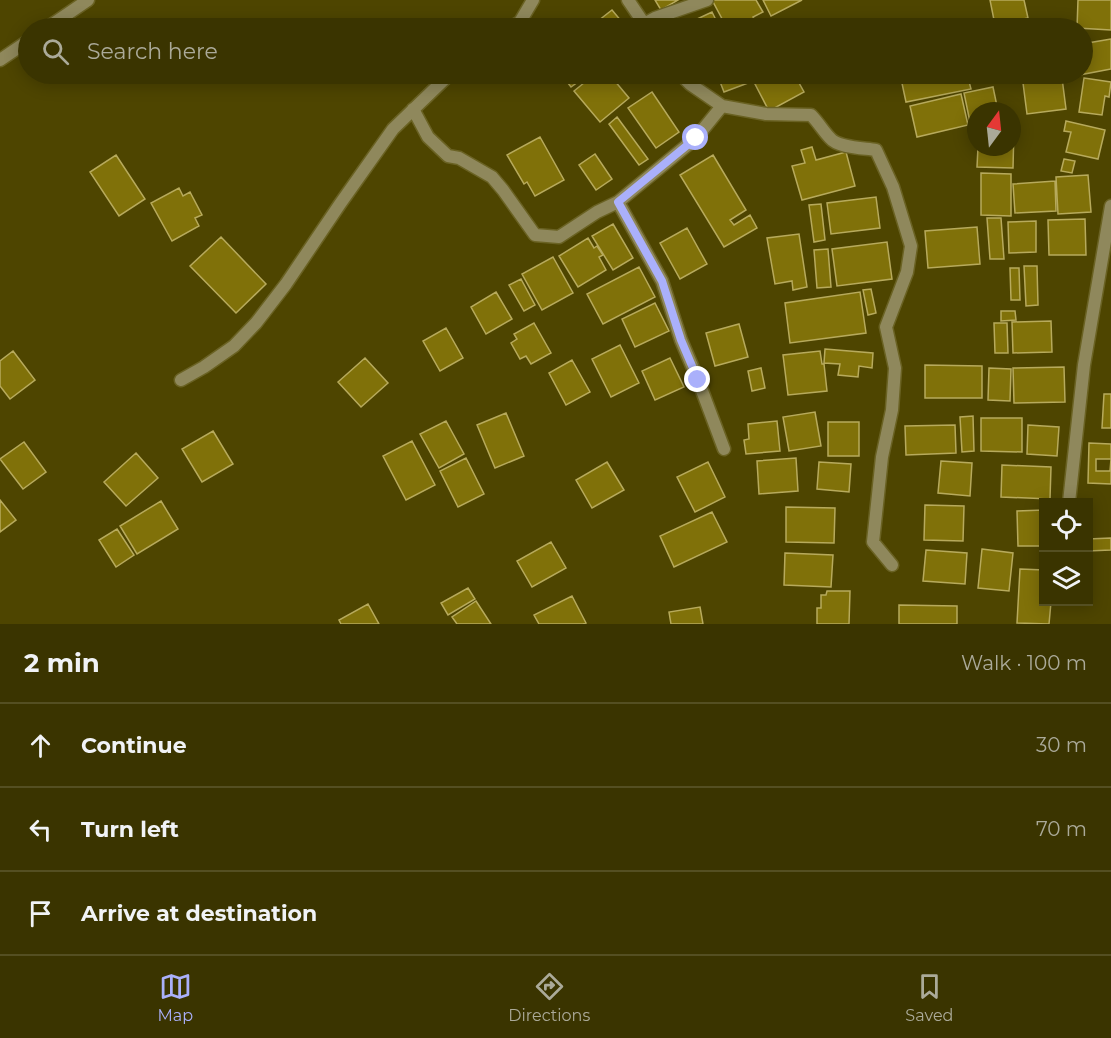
<!DOCTYPE html>
<html lang="en">
<head>
<meta charset="utf-8">
<style>
	body { margin:0; font-family:Montserrat,sans-serif; background:#413c0a; color:#f1f3f6 }
	.controls { position:absolute; right:18px; bottom:18px; display:grid; overflow:hidden; border-radius:0px; box-shadow:0 3px 15px #0003 }
	.controls button { width:54px; height:54px; display:grid; place-items:center; padding:0; border:0; border-bottom:2px solid #544f22; background:#3a3400; color:#f1f3f6; font:30px sans-serif }
	.compass { position:absolute; left:967px; top:102px; width:54px; height:54px; border-radius:50%; background:#3a3400; box-shadow:0 3px 15px #0003; rotate:15deg }
	.stop { position:absolute; width:18px; height:18px; margin:-14px; border:4px solid #aab0fb; border-radius:50%; background:#fff }
	.stop.end { background:#aab0fb; border-color:#fff; box-shadow:0 2px 6px #0008 }
	.list { margin:0; padding:0; list-style:none }
	h2 { display:flex; justify-content:space-between; align-items:center; height:78px; margin:0; padding:0 24px; font-size:26px }
	h2 small { font-size:20px; font-weight:400; color:#abaa99 }
	.list li { display:grid; grid-template-columns:39px 1fr auto; gap:18px; align-items:center; box-sizing:border-box; height:84px; padding:0 24px; border-top:2px solid #544f22 }
	.list b { display:block; font-size:22px; white-space:nowrap }
	.list em { font-size:20px; font-style:normal; color:#abaa99 }
	.icon { flex:none; width:33px; height:33px; fill:none; stroke:currentColor; stroke-width:2; stroke-linecap:round; stroke-linejoin:round }
	.map { position:relative; flex:none; width:1111px; height:624px; overflow:hidden }
	.search { position:absolute; background:#3a3400; box-shadow:0 3px 15px #0003; left:18px; right:18px; top:18px; height:66px; display:flex; align-items:center; gap:15px; box-sizing:border-box; padding:0 21px; border-radius:33px; color:#abaa99; font-size:22px }
	.sheet { height:330px; background:#3a3400 }
	nav { display:flex; justify-content:space-around; align-items:center; box-sizing:border-box; height:84px; border-top:2px solid #544f22; background:#3a3400; font-size:16px; color:#abaa99 }
	nav a { display:grid; justify-items:center; gap:3px }
	nav .on { color:#aab0fb }
	.map>svg:first-child { display:block }
</style>
</head>
<body>
<div class="map">
<svg width="1111" height="624" viewBox="0 0 1111 624">
	<rect width="100%" height="100%" fill="#4e4500"/>
	<path fill="#807109" stroke="#b7aa5c" stroke-width="1.5" fill-rule="evenodd" d="M655 0H678L661 10Z
		M712 0H756L763 12 753 17 757 23 745 28H727Z
		M763 0H802L771 16Z
		M990 0H1024L1028 18 995 25Z
		M1078 0H1111V30L1077 28Z
		M612 10 627 28H589Z
		M712 12 720 28H678Z
		M1111 39V69L1079 75V74H1082V44Z
		M561 74H589L571 87Z
		M595 74H609L629 98 600 122 574 91Z
		M717 74H754L756 80 724 92Z
		M775 74H794L804 92 769 111 755 84Z
		M900 74H967L971 89 906 102Z
		M1062 78 1066 109 1027 114 1023 83Z
		M1084 78 1111 82 1109 97 1105 96 1102 115 1079 112Z
		M993 87 998 111H976V126L971 127 964 93Z
		M652 92 679 132 656 148 628 108Z
		M961 94 968 125 917 137 910 106Z
		M617 117 648 159 639 165 609 124Z
		M1066 121 1105 130 1098 159 1066 152 1071 132 1064 131Z
		M1012 128H1014L1013 168 977 167 978 147H1012Z
		M540 137 564 180 535 196 527 182 524 184 507 155Z
		M812 147 816 160 846 152 855 186 802 200 792 166 805 163 801 150Z
		M595 154 612 179 596 190 579 165Z
		M116 155 145 199 119 216 90 172Z
		M713 155 746 210 730 220 734 225 750 215 757 228 724 247 680 175Z
		M1064 159 1075 161 1072 173 1061 171Z
		M981 173 1011 174V216L981 215Z
		M1088 175 1091 212 1058 214 1056 177Z
		M1055 181 1056 211 1015 213 1013 184Z
		M179 188 183 196 190 192 202 215 195 218 199 226 172 241 151 203Z
		M876 197 880 228 831 234 827 203Z
		M821 204 825 240 814 242 809 205Z
		M987 218H1001L1004 259H990Z
		M1085 219 1086 255H1049L1048 220Z
		M1036 221V252L1009 253 1008 222Z
		M613 224 633 258 613 270 592 236Z
		M977 227 980 264 928 268 925 231Z
		M687 228 707 264 680 279 660 243Z
		M799 234 807 287 793 290 792 281 775 284 767 238Z
		M221 237 266 284 236 313 190 266Z
		M588 238 594 248 597 246 603 255 599 257 606 270 578 287 559 256Z
		M887 242 892 279 837 286 832 249Z
		M828 249 831 287 817 288 814 250Z
		M553 257 573 293 542 310 522 274Z
		M1024 266H1037L1038 305 1026 306Z
		M639 267 655 297 603 324 587 294Z
		M1010 268H1019L1020 300H1011Z
		M521 279 535 305 524 311 509 285Z
		M871 289 876 313 868 315 863 290Z
		M496 292 512 319 486 334 471 307Z
		M860 292 866 333 790 343 785 303Z
		M655 303 669 331 635 347 622 319Z
		M1001 311H1015L1016 320 1001 321Z
		M1051 321 1052 352 1013 353 1012 322Z
		M534 323 551 353 531 364 526 356 520 359 511 343 517 339 514 334Z
		M994 323H1007L1008 353H995Z
		M739 324 748 357 715 366 706 333Z
		M446 328 463 358 440 371 423 341Z
		M620 345 639 383 611 397 592 359Z
		M825 349 873 353 872 368 859 366 858 377 838 375 840 364 824 363Z
		M13 351 35 380 10 399 0 386V361Z
		M820 351 822 364H824L827 391 788 395 783 355Z
		M365 358 388 383 361 407 338 382Z
		M670 358 684 387 655 400 642 371Z
		M572 360 590 392 566 405 549 373Z
		M925 365 982 366V398H925Z
		M1064 367 1065 402 1014 403 1013 368Z
		M761 368 765 388 752 391 748 371Z
		M989 368 1011 369 1010 401 988 400Z
		M1104 394H1111V428H1102Z
		M815 412 821 446 789 451 783 417Z
		M506 413 524 456 495 468 477 425Z
		M973 416 974 451 962 452 960 417Z
		M981 418H1022V452L981 451Z
		M446 421 464 454 439 468 420 434Z
		M777 421 780 451 746 454 744 440 749 439 748 424Z
		M828 422H859V456H828Z
		M955 425 956 453 906 455 905 426Z
		M1028 425 1059 427 1057 456 1027 454Z
		M213 431 233 464 202 482 182 449Z
		M412 441 435 485 406 500 383 456Z
		M24 442 46 472 23 489 0 459Z
		M1089 443 1111 444V484L1088 483ZM1096 459H1111L1110 471H1096Z
		M136 453 158 478 126 506 104 482Z
		M466 458 484 494 458 507 440 471Z
		M796 458 798 491 759 494 757 461Z
		M941 461 972 463 970 496 938 493Z
		M607 462 624 490 592 508 576 480Z
		M708 462 725 497 695 512 677 477Z
		M819 462 851 464 849 492 817 489Z
		M1002 465 1051 467 1050 499 1001 497Z
		M0 500 16 520 0 532Z
		M161 501 178 529 137 554 120 526Z
		M925 505 964 506 963 541 924 540Z
		M786 507 835 508 834 543 786 542Z
		M1044 510V546H1018L1017 511Z
		M712 512 727 542 674 567 660 536Z
		M117 529 134 555 116 567 99 540Z
		M1111 538V550L1088 551V539Z
		M551 542 566 568 532 587 517 561Z
		M982 549 1013 553 1009 591 978 588Z
		M926 550 967 553 965 584 923 581Z
		M785 553 833 555 831 587 784 585Z
		M1020 569 1044 570V602H1051L1049 624 1017 623Z
		M468 588 475 599 448 615 441 603Z
		M827 591H850L849 624H817V608H821V595H826Z
		M572 596 586 623 583 624H539L534 615Z
		M476 601 491 624H457L452 617Z
		M368 604 379 624H341L339 620Z
		M899 605 957 606V624H899Z
		M700 607 703 624H671L669 612Z"/>
	<g fill="none" stroke-linecap="round" stroke-linejoin="round">
		<defs>
			<path id="street" d="M628 0 647 28
				M644 24 655 18 707 0
				M47 28 88 0
				M510 28 520 22 533 0
				M0 60 28 41
				M680 74 690 84 722 106 766 114 811 115C819 123 823 131 830 138 838 148 864 148 876 150L893 187 911 246 907 272 886 327 895 368 892 410 882 457 873 542 892 565
				M413 109 428 137 448 156 459 158 492 177 503 190 535 235 559 237 597 212 618 202 662 281 681 340 698 380 724 449
				M618 202 696 138 722 106
				M181 380 204 367 234 346 256 323 286 284 340 204 393 129 450 74
				M1069 502 1084 365 1111 206"/>
		</defs>
		<use href="#street" stroke="#6a6223" stroke-width="15"/>
		<use href="#street" stroke="#8f885c" stroke-width="12"/>
	</g>
	<g fill="none" stroke-linecap="round" stroke-linejoin="round">
		<path stroke="#aab0fb" stroke-width="8" d="M696 138 618 202 662 281 681 340 698 380"/>
	</g>
</svg>
<div class="controls">
<button><svg class="icon" aria-label="locate" viewBox="0 0 24 24"><circle cx="12" cy="12" r="6"/><path d="M12 2v4M12 18v4M2 12h4M18 12h4"/></svg></button>
<button><svg class="icon" aria-label="layers" viewBox="0 0 24 24"><path d="M12 4l9 5-9 5-9-5zM3 14l9 5 9-5"/></svg></button>
</div>
<svg class="compass" viewBox="-18 -18 36 36"><path d="M0-13l5 13h-10z" fill="#e53935"/><path d="M0 13l5-13h-10z" fill="#abaa99"/></svg>
<div class="stop" style="left:696px;top:138px"></div>
<div class="stop end" style="left:698px;top:380px"></div>
<div class="search"><svg class="icon" aria-label="search" viewBox="0 0 24 24"><circle cx="10" cy="10" r="6"/><path d="M15 15l6 6"/></svg>Search here</div>
</div>
<section class="sheet">
<h2>2 min<small>Walk · 100 m</small></h2>
<ul class="list">
<li><svg class="icon" aria-label="ahead" viewBox="0 0 24 24"><path d="M12 20V5M6 11l6-6 6 6"/></svg><div><b>Continue</b></div><em>30 m</em></li>
<li><svg class="icon" aria-label="left" viewBox="0 0 24 24"><path d="M17 20v-9H6M10 6l-5 5 5 5"/></svg><div><b>Turn left</b></div><em>70 m</em></li>
<li><svg class="icon" aria-label="arrive" viewBox="0 0 24 24"><path d="M6 21V4h12l-3 4 3 4H6"/></svg><div><b>Arrive at destination</b></div></li>
</ul>
</section>
<nav>
<a class="on"><svg class="icon" aria-label="map" viewBox="0 0 24 24"><path d="M3 6l6-2 6 2 6-2v14l-6 2-6-2-6 2zM9 4v14M15 6v14"/></svg>Map</a>
<a><svg class="icon" aria-label="directions" viewBox="0 0 24 24"><path d="M12 3l9 9-9 9-9-9zM9 14v-3h6M13 9l2 2-2 2"/></svg>Directions</a>
<a><svg class="icon" aria-label="saved" viewBox="0 0 24 24"><path d="M7 4h10v16l-5-4-5 4z"/></svg>Saved</a>
</nav>
</body>
</html>
